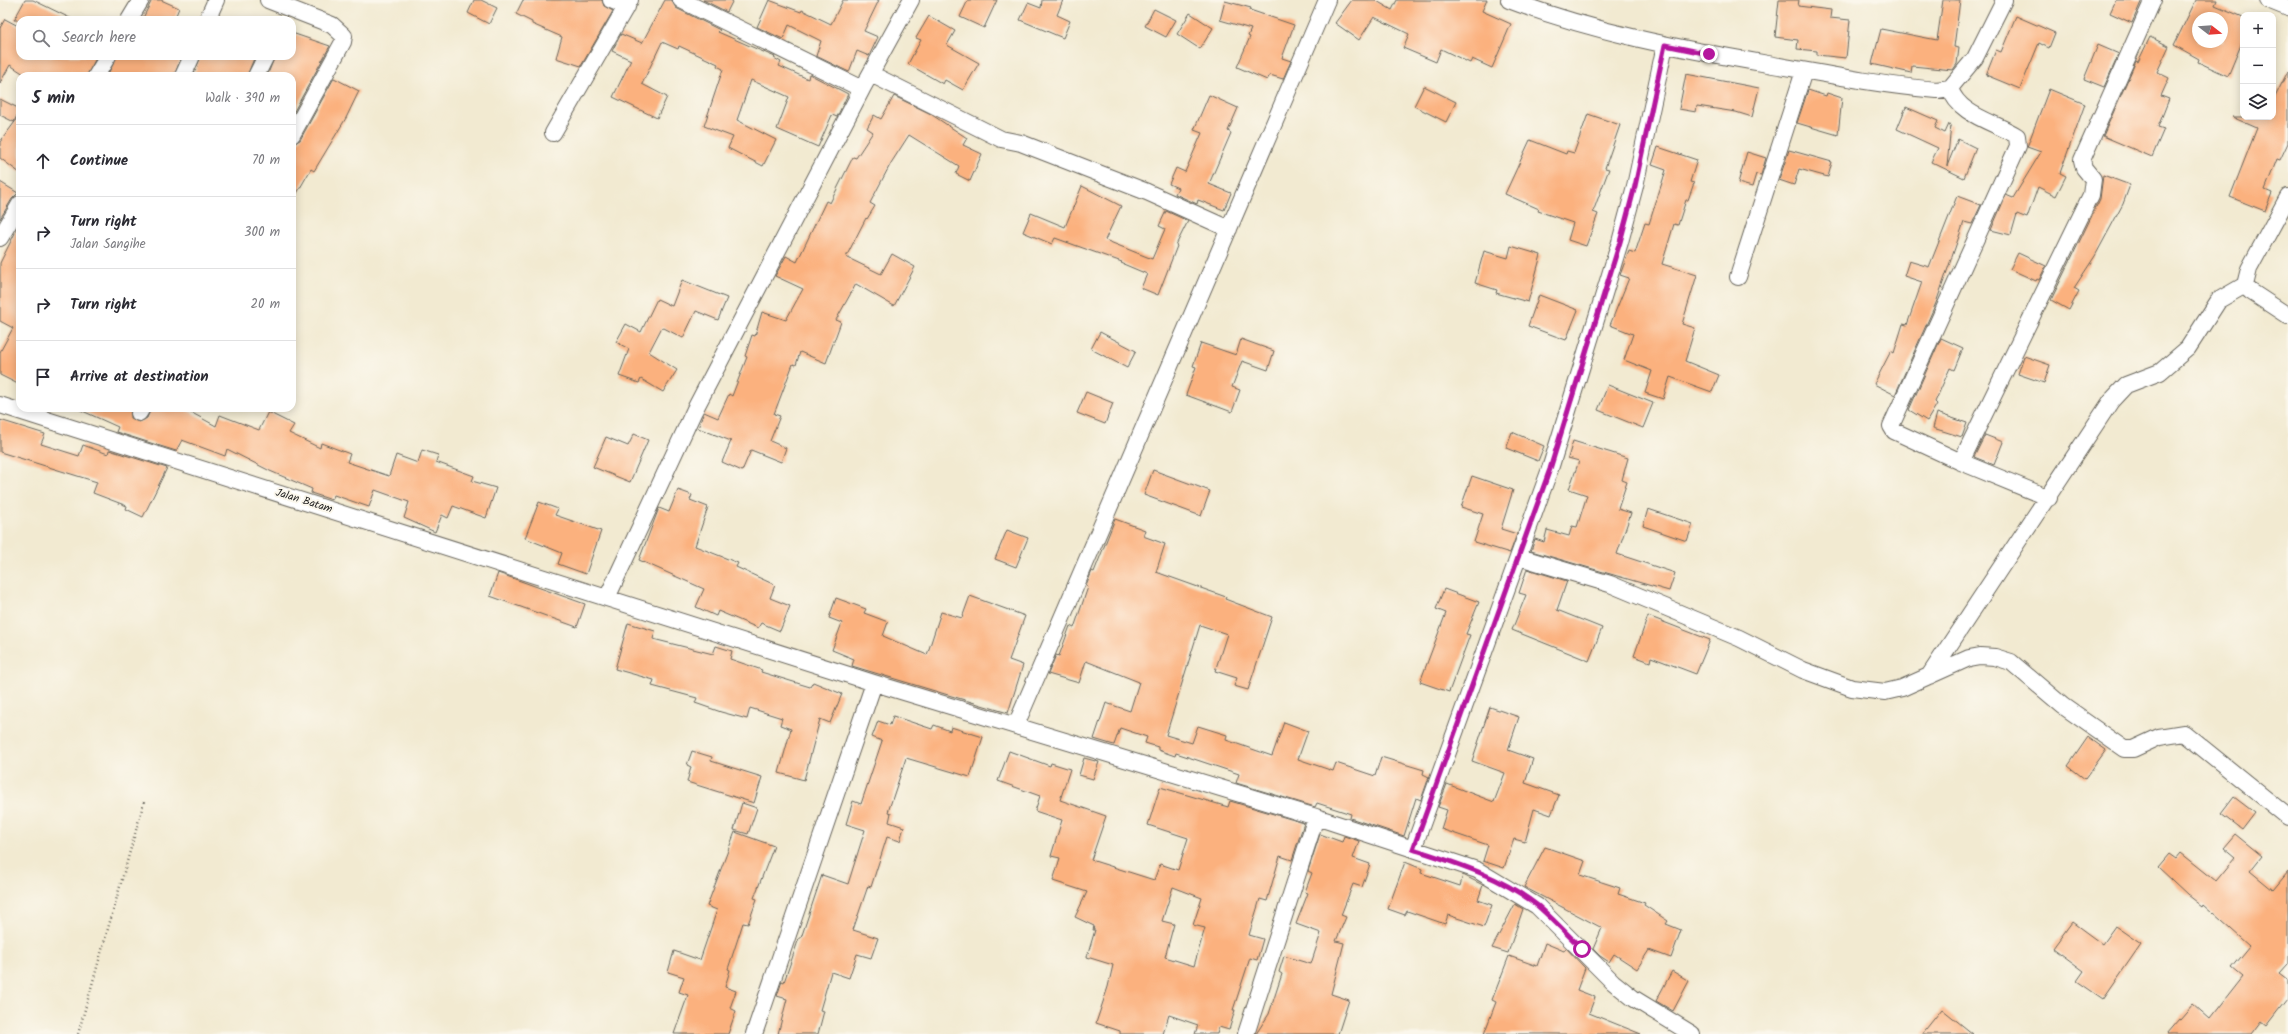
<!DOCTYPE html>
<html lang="en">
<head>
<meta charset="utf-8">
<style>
	body { margin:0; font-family:Kalam,sans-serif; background:#f2f2f3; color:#2b2b33 }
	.controls { position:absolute; right:12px; top:12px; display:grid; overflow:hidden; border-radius:8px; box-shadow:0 2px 10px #0003 }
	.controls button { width:36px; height:36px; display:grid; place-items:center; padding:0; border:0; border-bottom:1px solid #e1e1e2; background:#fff; color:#2b2b33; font:20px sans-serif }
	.compass { position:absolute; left:2192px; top:12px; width:36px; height:36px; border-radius:50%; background:#fff; box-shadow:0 2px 10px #0003; rotate:107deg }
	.stop { position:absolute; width:12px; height:12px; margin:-9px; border:3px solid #b5179e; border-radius:50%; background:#fff }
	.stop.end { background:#b5179e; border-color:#fff; box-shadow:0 1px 4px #0008 }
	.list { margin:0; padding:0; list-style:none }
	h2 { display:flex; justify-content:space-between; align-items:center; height:52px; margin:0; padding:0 16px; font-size:17px }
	h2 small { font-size:13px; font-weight:400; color:#7c7c81 }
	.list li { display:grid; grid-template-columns:26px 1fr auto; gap:12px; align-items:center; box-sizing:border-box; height:72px; padding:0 16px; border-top:1px solid #e1e1e2 }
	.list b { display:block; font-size:15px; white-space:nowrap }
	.list p { margin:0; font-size:13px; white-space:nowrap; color:#7c7c81 }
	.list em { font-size:13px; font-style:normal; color:#7c7c81 }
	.icon { flex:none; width:22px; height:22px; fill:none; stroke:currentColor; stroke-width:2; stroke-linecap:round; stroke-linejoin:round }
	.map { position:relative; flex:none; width:2288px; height:1034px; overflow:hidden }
	.search { position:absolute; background:#fff; box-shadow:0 2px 10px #0003; left:16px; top:16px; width:280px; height:44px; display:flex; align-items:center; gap:10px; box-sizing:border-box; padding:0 14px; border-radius:12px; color:#7c7c81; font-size:15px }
	.panel { position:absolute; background:#fff; box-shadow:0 2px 10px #0003; left:16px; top:72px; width:280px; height:340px; border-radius:12px }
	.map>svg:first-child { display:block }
</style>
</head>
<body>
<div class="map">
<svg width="2288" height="1034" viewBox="0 0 2288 1034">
	<rect width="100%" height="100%" fill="#fbf7ec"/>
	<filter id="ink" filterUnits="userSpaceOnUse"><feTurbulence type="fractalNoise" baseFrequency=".025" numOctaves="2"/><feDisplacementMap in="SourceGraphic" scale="8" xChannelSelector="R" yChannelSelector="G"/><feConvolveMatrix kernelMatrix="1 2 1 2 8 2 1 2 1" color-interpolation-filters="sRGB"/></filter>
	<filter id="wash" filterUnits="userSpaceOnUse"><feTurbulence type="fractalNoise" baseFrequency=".012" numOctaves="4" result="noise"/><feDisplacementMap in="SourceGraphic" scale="16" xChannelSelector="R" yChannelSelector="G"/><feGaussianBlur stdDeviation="0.9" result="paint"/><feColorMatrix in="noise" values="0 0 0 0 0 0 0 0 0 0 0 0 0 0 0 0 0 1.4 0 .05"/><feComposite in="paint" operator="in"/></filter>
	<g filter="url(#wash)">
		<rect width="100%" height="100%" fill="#f2ead1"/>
		<g id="blocks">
			<path fill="#fbb17e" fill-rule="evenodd" d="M25 0H33L74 20H14Z
				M152 0H161L179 8 174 20H142Z
				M474 0H481L497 8 489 24 468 13Z
				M523 0H602L604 6 613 11 581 66 556 58 562 37 532 24V22L516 14Z
				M665 0H672L676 8 720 30 718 32 775 57 774 58 781 62 779 66 808 79 809 74 848 94 837 117 832 115 818 147 777 129 789 97 751 80 737 120 776 140 763 166 728 148 733 137 704 126 723 69 717 66 718 64 679 46 678 49 662 42 642 84 667 97 657 118 613 97 631 60 612 51 621 34 642 43Z
				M703 0H733L727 12Z
				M769 0 801 12 802 10 831 24 843 0H879L864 31 878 37 869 56 857 51 849 72 816 56 821 41 789 25 783 39 757 27Z
				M968 0H997L984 28 960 17Z
				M1042 0H1063L1057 15 1070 21 1063 38 1020 20 1028 3 1041 8Z
				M1352 0H1375L1392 10 1397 0H1487L1482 11 1511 24 1492 68 1472 59 1470 63 1441 49 1436 62 1403 48 1409 34 1374 17 1359 40 1335 23Z
				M1779 0H1799L1798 6 1831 10 1830 18 1850 20 1846 58 1817 55V51L1797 49 1798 40 1775 37Z
				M1943 0H1960L1954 47 1959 48 1957 64 1953 70 1912 66 1911 73 1872 64 1881 29 1937 40Z
				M2116 0H2142L2132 23 2110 13Z
				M2196 0H2217L2215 5 2243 17V40L2228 76 2198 62 2199 59 2174 45ZM2198 18H2222V42H2198Z
				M1225 1 1251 8 1250 10 1294 25 1282 58 1291 61 1283 79 1270 75 1267 80 1237 67 1250 37 1248 36 1251 29 1220 20Z
				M1154 9 1176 20 1166 37 1145 26Z
				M1190 13 1213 28 1200 49 1177 34Z
				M929 16 955 31 947 45 979 63 963 90 945 80 943 84 908 64 921 40 916 38Z
				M2016 16 2055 33 2049 48 2039 43 2020 89 1986 75 1996 50 2001 52Z
				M5 19 20 27V56H97L87 76H27L10 65 0 83V28Z
				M292 33 330 46 292 115V76H267L275 56H292Z
				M2150 37 2169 46 2157 72 2169 78 2161 96 2169 99 2158 127 2164 129 2152 157 2103 136 2136 61 2138 62Z
				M2098 45 2119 54 2104 87 2084 79Z
				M117 56H182L174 76H107Z
				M201 56H255L247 76H193Z
				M2288 71V143L2280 160 2277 159 2265 190 2272 193 2265 211 2230 197 2257 128 2232 117H2273V101Z
				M1686 74 1759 88 1752 117 1736 112 1697 106 1696 112 1679 109Z
				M334 78 359 91 346 118 314 171 311 169 292 202V144L300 140Z
				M1424 86 1456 102 1446 122 1414 106Z
				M2049 89 2085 104 2060 173 2066 176 2056 196 2038 187 2027 218 2017 214 2011 235 1991 230 2006 195 2013 198 2041 152 2027 147Z
				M1808 90 1826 96 1827 93 1842 98 1838 135 1797 123Z
				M1209 95 1238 108 1228 131 1231 133 1209 184 1231 193 1224 210 1198 200 1197 204 1175 194 1178 188 1169 184 1176 168 1185 172 1202 133 1194 130Z
				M894 96 929 113 967 138 963 145 982 154 970 181 956 174 959 166 909 135 891 163 870 203 875 206 867 219 866 218 846 257 881 274 892 254 915 267 894 306 856 284 836 320 841 322 826 363 800 352 796 365 793 364 774 414 780 416 770 441 786 448 781 462 751 450 742 471 722 462 731 441 698 428 704 412 718 418 729 394 732 396 747 357 745 356 752 335 755 336 762 312 786 320 803 289 775 276 786 256 797 262 826 201 830 203 853 157 856 158 873 132 867 128 874 115 881 119Z
				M0 99 20 109 14 122 0 115Z
				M1906 107 1938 121 1935 128 1945 133 1949 124 1951 125 1947 166 1958 139 1976 148 1964 178 1931 162 1938 148 1897 129Z
				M1588 114 1620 125 1605 168 1609 169 1593 212 1598 214 1586 246 1568 240 1573 223 1538 211 1539 209 1505 194 1530 140 1566 154 1567 151 1574 153Z
				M20 115V173L0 158V142Z
				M1658 147 1697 160 1690 182 1694 183 1688 200H1686L1678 225 1674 224 1662 264 1697 275 1682 324 1695 328 1685 361 1719 375 1712 392 1670 377 1663 399 1645 393 1652 371 1624 360 1633 334 1610 325 1629 278 1620 275 1629 251 1635 253 1645 223 1649 224 1666 170 1652 165Z
				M1789 150 1832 162 1828 177 1799 169 1794 185 1779 180Z
				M1747 152 1766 158 1761 175 1756 174 1752 187 1738 183Z
				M2103 175 2130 185 2123 204 2095 256 2074 288 2079 291 2069 310 2051 300 2100 199Z
				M0 182 18 193 12 199 0 219Z
				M1082 186 1121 206 1105 240 1152 259 1165 229 1159 226 1166 211 1188 221 1176 245 1177 246 1158 295 1141 288 1147 274 1121 263 1122 262 1055 238 1052 244 1023 232 1031 213 1065 227Z
				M1957 196 1981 205 1972 224 1964 222 1936 303 1895 395 1874 384 1891 351 1894 353 1903 324 1907 325 1922 282 1904 276 1909 261 1929 267Z
				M20 223V385L0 375V352L13 328 0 321V263Z
				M1511 246 1541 255 1528 302 1496 293 1497 290 1475 283 1484 251 1508 258Z
				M2018 253 2046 266 2039 280 2037 279 2036 281 2010 269Z
				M682 280 727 298 718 320 696 311 683 338 662 327 649 352 677 370 663 392 641 379 639 383 619 376 629 349 616 342 626 324 641 332 657 299 672 306Z
				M1539 295 1578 310 1566 340 1528 326Z
				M1100 332 1136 351 1127 368 1091 349Z
				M1941 338 1963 348 1954 370 1950 368 1935 402 1937 404 1927 421 1909 410Z
				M1241 339 1274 351 1268 370 1242 361 1232 387 1240 390 1232 412 1186 395 1196 367 1193 366 1201 343 1236 355Z
				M2024 356 2050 365 2044 383 2018 374Z
				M1608 385 1653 403 1643 428 1598 410Z
				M1086 392 1113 403 1105 424 1077 413Z
				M76 408H131V418L139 422 147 418 151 408H183L216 426 220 415 259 430 268 412 294 425 289 433 320 448 321 443 350 454 347 462 389 476 396 455 418 463 422 450 438 455 436 462 474 476 472 481 496 488 486 518 453 506 448 518 442 515 435 532 404 518 409 502 375 490 369 507 334 495 332 500 311 493 312 489 270 471 227 449 225 456 182 440 176 451 116 432 118 427Z
				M1937 413 1967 423 1962 437 1933 428Z
				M0 420 45 434 41 444 79 456 83 445 108 454 109 450 167 468 143 517 126 509 127 506 93 493 97 482 0 452Z
				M1512 432 1544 446 1538 461 1506 448Z
				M634 434 648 440 630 482 593 467 606 437 628 446Z
				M1985 435 2003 442 1994 465 1974 457Z
				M1573 441 1628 458 1622 480 1627 482 1618 509 1631 513 1617 554 1675 573 1669 591 1531 551 1535 539 1544 542 1547 530 1569 536 1572 526 1577 527 1587 495 1569 489 1579 461 1568 458Z
				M1153 470 1210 491 1201 516 1144 495Z
				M1472 476 1513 490 1501 529 1517 534 1510 553 1474 542 1483 514 1461 507Z
				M678 490 692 495 690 500 708 507 695 546 738 563 736 567 775 585 770 598 790 606 780 631 761 623 758 628 718 611 716 616 696 607 704 589 639 560 659 508 669 512Z
				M539 502 558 509 555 515 601 531 586 574 558 564 562 553 525 538Z
				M1648 509 1693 524 1687 541 1643 526Z
				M1115 519 1145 530 1143 536 1165 544 1156 572 1226 597 1225 599 1272 617 1248 690 1234 686 1237 678 1215 671 1227 634 1200 625 1166 735 1192 743 1198 726 1227 735 1226 740 1272 756 1284 722 1308 731 1298 759 1333 771 1336 763 1375 776 1381 757 1424 770 1423 774 1429 777 1421 800 1416 798 1404 836 1350 818 1351 814 1317 803 1315 807 1236 783 1239 774 1176 753 1175 756 1158 750V747L1145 743 1147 737 1120 728 1114 745 1094 739 1106 703 1130 711 1139 682 1086 661 1079 683 1048 674 1056 655 1059 656 1070 626 1074 628 1088 587 1086 586 1092 571 1094 572Z
				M1007 530 1028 538 1016 567 995 559Z
				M1527 569 1567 581 1557 610 1602 628 1589 661 1512 630 1526 595 1519 593Z
				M498 573 585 604 577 627 490 596Z
				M1444 589 1479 602 1466 634 1470 635 1449 692 1420 682 1446 613 1436 609Z
				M970 596 1025 616 1009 660 1023 665 1008 713 852 666 854 659 832 650 842 623 829 618 836 598 866 609 864 613 888 622 883 636 927 655 941 612 962 618Z
				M1648 616 1710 640 1696 674 1651 657 1650 662 1634 656Z
				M628 623 655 631 653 639 713 654 716 646 732 651 730 659 762 670 761 672 810 687 813 682 842 694 830 723 820 719 804 780 779 773 791 729 780 725 782 718 750 708 747 719 721 712 695 703 697 698 652 686 654 680 615 669Z
				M1490 707 1519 717 1508 750 1533 759 1525 783 1559 795 1551 815 1534 809 1525 842 1514 839 1504 868 1483 861 1488 845 1441 829 1447 810 1438 807 1447 784 1494 802 1505 773 1472 761Z
				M893 716 932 729 934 725 950 731 951 727 983 737 970 777 906 758 888 812 891 813 889 822 904 827 900 841 887 837 871 887 868 886 853 930 878 938 871 958 857 954 849 978 831 972 820 1010 824 1011 818 1034H778L787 999 777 996 782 981 784 982 799 938H801L822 875 848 884 865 830 846 824 853 801 861 804 882 741 872 737 878 721 890 725Z
				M2088 737 2106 750 2085 779 2068 766Z
				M692 751 712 757 711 761 762 777 754 803 687 782 691 767 687 765Z
				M1009 751 1050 766 1051 763 1070 769 1060 800 1106 816 1091 860 1154 880 1160 864 1178 870 1188 838 1148 825 1160 787 1228 807 1230 801 1304 823 1292 860 1280 856 1267 901 1260 899 1249 935 1263 939 1257 960 1250 958 1233 1010H1235L1229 1030 1219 1027 1217 1034H1195L1198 1025 1169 1015 1163 1034H1120V1031L1096 1023 1108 987 1113 965 1087 957 1095 930H1093L1094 926 1075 917 1087 892 1053 881 1060 858 1051 856 1062 820 1035 811 1040 796 998 781ZM1173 887 1202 898 1193 925 1205 928 1194 966 1165 957 1174 924 1162 921Z
				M1084 758 1099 762 1093 779 1079 775Z
				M2234 797 2255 813 2242 830 2221 814Z
				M742 803 757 808 748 834 734 830Z
				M735 832 774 846 754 898 757 899 748 924 743 923 728 969 730 970 725 987 736 991 730 1008 736 1011 728 1034H674L688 995 679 992 684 977 668 972 674 951 700 960 717 910 707 906Z
				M1320 834 1342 842 1344 836 1359 841 1353 858 1370 864 1362 887 1353 884 1341 915 1346 917 1336 941 1344 943 1331 994 1349 1000 1338 1034H1256L1269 1014 1282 974 1279 972 1284 956 1311 964 1321 933 1296 924 1308 893 1305 892 1312 873 1308 871Z
				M2235 834 2262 856 2250 871 2273 890 2288 872V964L2280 973 2288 979V998L2267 1025 2262 1021 2252 1034H2167L2193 1004 2210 1019 2243 977 2232 968 2250 946 2203 904 2202 906 2188 895 2158 867 2169 854 2176 859 2181 853 2216 881 2235 858 2223 848Z
				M1545 847 1585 861 1580 875 1620 888 1618 894 1645 903 1644 905 1668 921 1666 924 1681 930 1671 958 1649 950 1637 969 1614 954 1609 962 1600 956 1593 949 1602 928 1524 887Z
				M1405 862 1422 869 1421 873 1460 886 1463 875 1483 885 1478 900 1492 905 1484 927 1448 915 1445 924 1407 911 1405 915 1388 909Z
				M1515 904 1523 909 1508 953 1492 948Z
				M2072 922 2102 944 2115 926 2141 944 2103 999 2077 981 2084 971 2053 948Z
				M1545 943 1564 951 1566 948 1585 968 1577 990 1595 997 1589 1013 1641 1034H1484L1496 1002 1492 1000 1509 956 1537 966Z
				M1672 971 1689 981 1673 1011 1656 1001Z
				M1942 1009 1973 1034H1922Z"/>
		</g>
	</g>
	<g filter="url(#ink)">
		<use href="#blocks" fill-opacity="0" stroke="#67645b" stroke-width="1"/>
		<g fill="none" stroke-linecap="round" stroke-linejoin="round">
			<defs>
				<path id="minor" d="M268 0 332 25 344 36 343 42 292 135
					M611 0 627 7
					M681 0 862 89
					M1509 0C1593 32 1681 49 1768 64 1824 74 1880 85 1937 90L1950 88 1975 58 2004 0
					M2268 0 2288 8
					M129 20 141 0
					M207 20 216 0
					M871 74 1001 139 1021 143 1147 192 1229 229
					M96 76 108 56
					M183 76 192 56
					M256 76 266 56
					M1950 88C1958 115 1995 122 2017 136L2018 146 1891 426 1894 431 1961 462 2049 498
					M553 133 630 0
					M2288 197 2249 269 2245 285 2250 291 2288 316
					M0 238 20 204
					M1738 277 1804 71
					M0 405 874 683 1316 817 1477 870 1537 906 1613 982 1633 998 1692 1034
					M139 413 142 408
					M1961 462 2091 195 2093 179 2084 168 2082 160 2153 0
					M1519 557 1610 584 1739 638 1803 670 1852 688 1885 692 1902 688 1969 658 1980 656 1995 657 2011 662 2063 706 2124 749H2133L2159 737 2184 733 2288 817
					M607 598 694 411 862 89 911 0
					M1929 676 2111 401 2126 385 2160 372 2188 348 2219 300 2245 285
					M1016 725 1327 0
					M1413 849 1550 469 1620 242 1635 186 1665 45
					M754 1034 874 683
					M1246 1034 1316 817"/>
			</defs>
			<use href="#minor" stroke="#67645b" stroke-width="18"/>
			<path stroke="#67645b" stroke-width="2.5" stroke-dasharray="1 3" stroke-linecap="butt" d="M78 1034 144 802"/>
			<use href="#minor" stroke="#fff" stroke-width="16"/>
		</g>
	</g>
	<g fill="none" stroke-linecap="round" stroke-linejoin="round" filter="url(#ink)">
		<path stroke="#b5179e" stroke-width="5" d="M1582 949C1568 935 1553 919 1538 906 1502 877 1456 863 1413 849L1550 469 1620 242 1635 186 1665 45 1709 54"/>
	</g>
	<g text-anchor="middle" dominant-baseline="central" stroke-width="4" stroke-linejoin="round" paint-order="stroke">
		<g font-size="11" fill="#1c1c1c" stroke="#fbf7ec">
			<text transform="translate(304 501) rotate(17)">Jalan Batam</text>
		</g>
	</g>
</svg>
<div class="controls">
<button>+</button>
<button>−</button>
<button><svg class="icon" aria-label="layers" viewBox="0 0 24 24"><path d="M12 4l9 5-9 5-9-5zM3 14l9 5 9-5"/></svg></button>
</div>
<svg class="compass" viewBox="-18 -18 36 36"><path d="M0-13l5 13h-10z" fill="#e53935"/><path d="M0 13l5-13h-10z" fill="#7c7c81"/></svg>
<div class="stop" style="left:1582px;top:949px"></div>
<div class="stop end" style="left:1709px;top:54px"></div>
<div class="search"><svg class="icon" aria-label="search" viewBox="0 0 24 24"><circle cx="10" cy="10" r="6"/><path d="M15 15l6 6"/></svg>Search here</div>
<section class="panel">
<h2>5 min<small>Walk · 390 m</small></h2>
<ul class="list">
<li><svg class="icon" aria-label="ahead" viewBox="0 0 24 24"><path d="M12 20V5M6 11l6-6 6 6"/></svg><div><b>Continue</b></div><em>70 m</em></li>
<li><svg class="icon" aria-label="right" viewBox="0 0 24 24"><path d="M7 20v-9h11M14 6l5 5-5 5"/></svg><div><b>Turn right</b><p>Jalan Sangihe</p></div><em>300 m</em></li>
<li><svg class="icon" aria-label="right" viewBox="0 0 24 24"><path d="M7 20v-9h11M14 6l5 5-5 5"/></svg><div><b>Turn right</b></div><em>20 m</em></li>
<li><svg class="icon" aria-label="arrive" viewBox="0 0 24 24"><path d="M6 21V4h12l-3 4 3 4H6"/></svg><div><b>Arrive at destination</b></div></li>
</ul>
</section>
</div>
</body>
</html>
